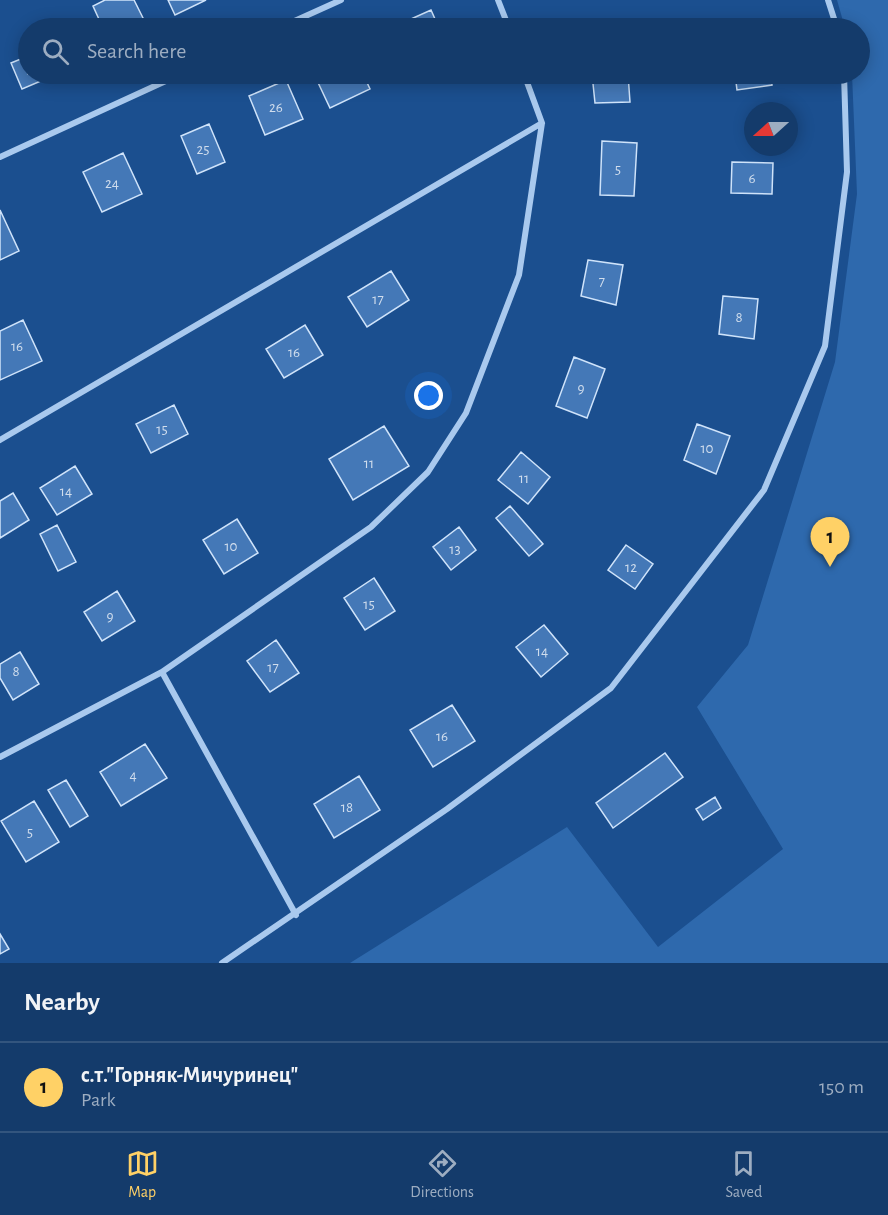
<!DOCTYPE html>
<html lang="en">
<head>
<meta charset="utf-8">
<style>
	body { margin:0; font-family:"Alegreya Sans",sans-serif; background:#214673; color:#f1f3f6 }
	.compass { position:absolute; left:744px; top:102px; width:54px; height:54px; border-radius:50%; background:#143b6b; box-shadow:0 3px 15px #0003; rotate:249deg }
	.you { position:absolute; left:429px; top:396px; width:21px; height:21px; margin:-15px; border:4px solid #fff; border-radius:50%; background:#1a73e8; box-shadow:0 0 0 9px #1a73e833 }
	.badge { display:grid; place-items:center; width:39px; height:39px; border-radius:50%; background:#ffd166; color:#111; font-size:20px; font-weight:700 }
	.pin { position:absolute; translate:-50% -50px; filter:drop-shadow(0 2px 3px #0008) }
	.pin::after { content:''; position:absolute; top:32px; width:21px; height:18px; background:inherit; clip-path:polygon(0 0,100% 0,50% 100%) }
	.list { margin:0; padding:0; list-style:none }
	h2 { display:flex; justify-content:space-between; align-items:center; height:78px; margin:0; padding:0 24px; font-size:26px }
	h2 small { font-size:20px; font-weight:400; color:#9dadc1 }
	.list li { display:grid; grid-template-columns:39px 1fr auto; gap:18px; align-items:center; box-sizing:border-box; height:90px; padding:0 24px; border-top:2px solid #33557e }
	.list b { display:block; font-size:22px; white-space:nowrap }
	.list p { margin:0; font-size:20px; white-space:nowrap; color:#9dadc1 }
	.list em { font-size:20px; font-style:normal; color:#9dadc1 }
	.icon { flex:none; width:33px; height:33px; fill:none; stroke:currentColor; stroke-width:2; stroke-linecap:round; stroke-linejoin:round }
	.map { position:relative; flex:none; width:888px; height:963px; overflow:hidden }
	.search { position:absolute; background:#143b6b; box-shadow:0 3px 15px #0003; left:18px; right:18px; top:18px; height:66px; display:flex; align-items:center; gap:15px; box-sizing:border-box; padding:0 21px; border-radius:33px; color:#9dadc1; font-size:22px }
	.sheet { height:168px; background:#143b6b }
	nav { display:flex; justify-content:space-around; align-items:center; box-sizing:border-box; height:84px; border-top:2px solid #33557e; background:#143b6b; font-size:16px; color:#9dadc1 }
	nav a { display:grid; justify-items:center; gap:3px }
	nav .on { color:#ffd166 }
	.map>svg:first-child { display:block }
</style>
</head>
<body>
<div class="map">
<svg width="888" height="963" viewBox="0 0 888 963">
	<rect width="100%" height="100%" fill="#1b4f8f"/>
	<path fill="#2e69ad" d="M837 0H888V963H350L567 827 658 947 783 849 697 707 748 645 835 362 857 194 852 74H860V28H845Z"/>
	<path fill="#4478b7" stroke="#cfe3fa" stroke-width="1.5" d="M105 0H134L148 28H103L93 6Z
		M168 0H206L175 15Z
		M431 10 439 28H391Z
		M28 56V74H54L55 75 22 89 11 63Z
		M314 74H363L370 89 330 108Z
		M592 74H628L630 102 595 103Z
		M735 74H771L772 85 737 90Z
		M286 80 303 119 265 135 249 96Z
		M209 124 225 162 197 174 181 136Z
		M602 141 637 143 634 196 600 195Z
		M123 153 142 194 102 212 83 172Z
		M732 162 773 163 772 194 731 193Z
		M0 210 19 251 0 260Z
		M588 260 623 265 616 305 581 296Z
		M391 271 409 300 367 327 348 297Z
		M723 296 758 299 754 339 719 334Z
		M23 320 42 361 0 380V331Z
		M305 325 323 355 284 378 266 349Z
		M574 357 605 369 587 418 556 406Z
		M174 405 188 434 151 453 136 424Z
		M697 424 730 436 716 474 684 460Z
		M384 426 409 466 353 500 329 459Z
		M521 452 550 477 528 504 498 480Z
		M75 466 92 494 57 515 40 488Z
		M13 493 29 520 0 538V501Z
		M510 506 543 544 529 556 496 518Z
		M237 519 258 553 224 574 203 540Z
		M57 525 76 562 58 571 40 534Z
		M459 527 476 550 451 570 433 547Z
		M626 545 653 564 635 589 608 570Z
		M374 578 395 611 365 630 344 598Z
		M117 591 135 621 102 641 84 612Z
		M544 625 568 654 541 677 516 647Z
		M276 640 299 673 270 692 247 661Z
		M20 652 39 684 13 700 0 678V664Z
		M452 705 475 741 433 767 410 730Z
		M145 744 167 778 121 806 100 772Z
		M665 753 683 777 613 828 596 803Z
		M359 776 380 810 334 838 314 804Z
		M66 780 88 816 70 827 48 790Z
		M715 797 721 808 703 820 696 809Z
		M34 801 59 842 26 862 1 821Z
		M0 934 9 949 0 954Z"/>
	<g fill="none" stroke-linecap="round" stroke-linejoin="round">
		<path stroke="#a9c9ee" stroke-width="6" d="M498 0 509 28
			M828 0 837 28
			M279 28 341 0
			M0 157 181 74
			M0 440 542 123
			M162 672 296 915
			M0 757 162 672 371 527 428 472 466 413 519 275 542 123 524 74
			M222 963 447 809 611 688 764 490 825 346 847 172 844 74"/>
	</g>
	<g text-anchor="middle" dominant-baseline="central" stroke-width="5" stroke-linejoin="round" paint-order="stroke">
		<g font-size="15" fill="#d0dded">
			<text x="276" y="107">26</text>
			<text x="203" y="149">25</text>
			<text x="618" y="169">5</text>
			<text x="752" y="178">6</text>
			<text x="112" y="183">24</text>
			<text x="602" y="281">7</text>
			<text x="378" y="299">17</text>
			<text x="739" y="317">8</text>
			<text x="17" y="346">16</text>
			<text x="294" y="352">16</text>
			<text x="581" y="388">9</text>
			<text x="162" y="429">15</text>
			<text x="707" y="448">10</text>
			<text x="369" y="463">11</text>
			<text x="524" y="478">11</text>
			<text x="66" y="491">14</text>
			<text x="231" y="546">10</text>
			<text x="455" y="549">13</text>
			<text x="631" y="567">12</text>
			<text x="369" y="604">15</text>
			<text x="110" y="616">9</text>
			<text x="542" y="651">14</text>
			<text x="273" y="667">17</text>
			<text x="16" y="671">8</text>
			<text x="442" y="736">16</text>
			<text x="133" y="775">4</text>
			<text x="347" y="807">18</text>
			<text x="30" y="832">5</text>
		</g>
	</g>
</svg>
<svg class="compass" viewBox="-18 -18 36 36"><path d="M0-13l5 13h-10z" fill="#e53935"/><path d="M0 13l5-13h-10z" fill="#9dadc1"/></svg>
<div class="you"></div>
<div class="pin badge" style="left:830px;top:567px">1</div>
<div class="search"><svg class="icon" aria-label="search" viewBox="0 0 24 24"><circle cx="10" cy="10" r="6"/><path d="M15 15l6 6"/></svg>Search here</div>
</div>
<section class="sheet">
<h2>Nearby<small></small></h2>
<ul class="list">
<li><span class="badge">1</span><div><b>с.т.&quot;Горняк-Мичуринец&quot;</b><p>Park</p></div><em>150 m</em></li>
</ul>
</section>
<nav>
<a class="on"><svg class="icon" aria-label="map" viewBox="0 0 24 24"><path d="M3 6l6-2 6 2 6-2v14l-6 2-6-2-6 2zM9 4v14M15 6v14"/></svg>Map</a>
<a><svg class="icon" aria-label="directions" viewBox="0 0 24 24"><path d="M12 3l9 9-9 9-9-9zM9 14v-3h6M13 9l2 2-2 2"/></svg>Directions</a>
<a><svg class="icon" aria-label="saved" viewBox="0 0 24 24"><path d="M7 4h10v16l-5-4-5 4z"/></svg>Saved</a>
</nav>
</body>
</html>
